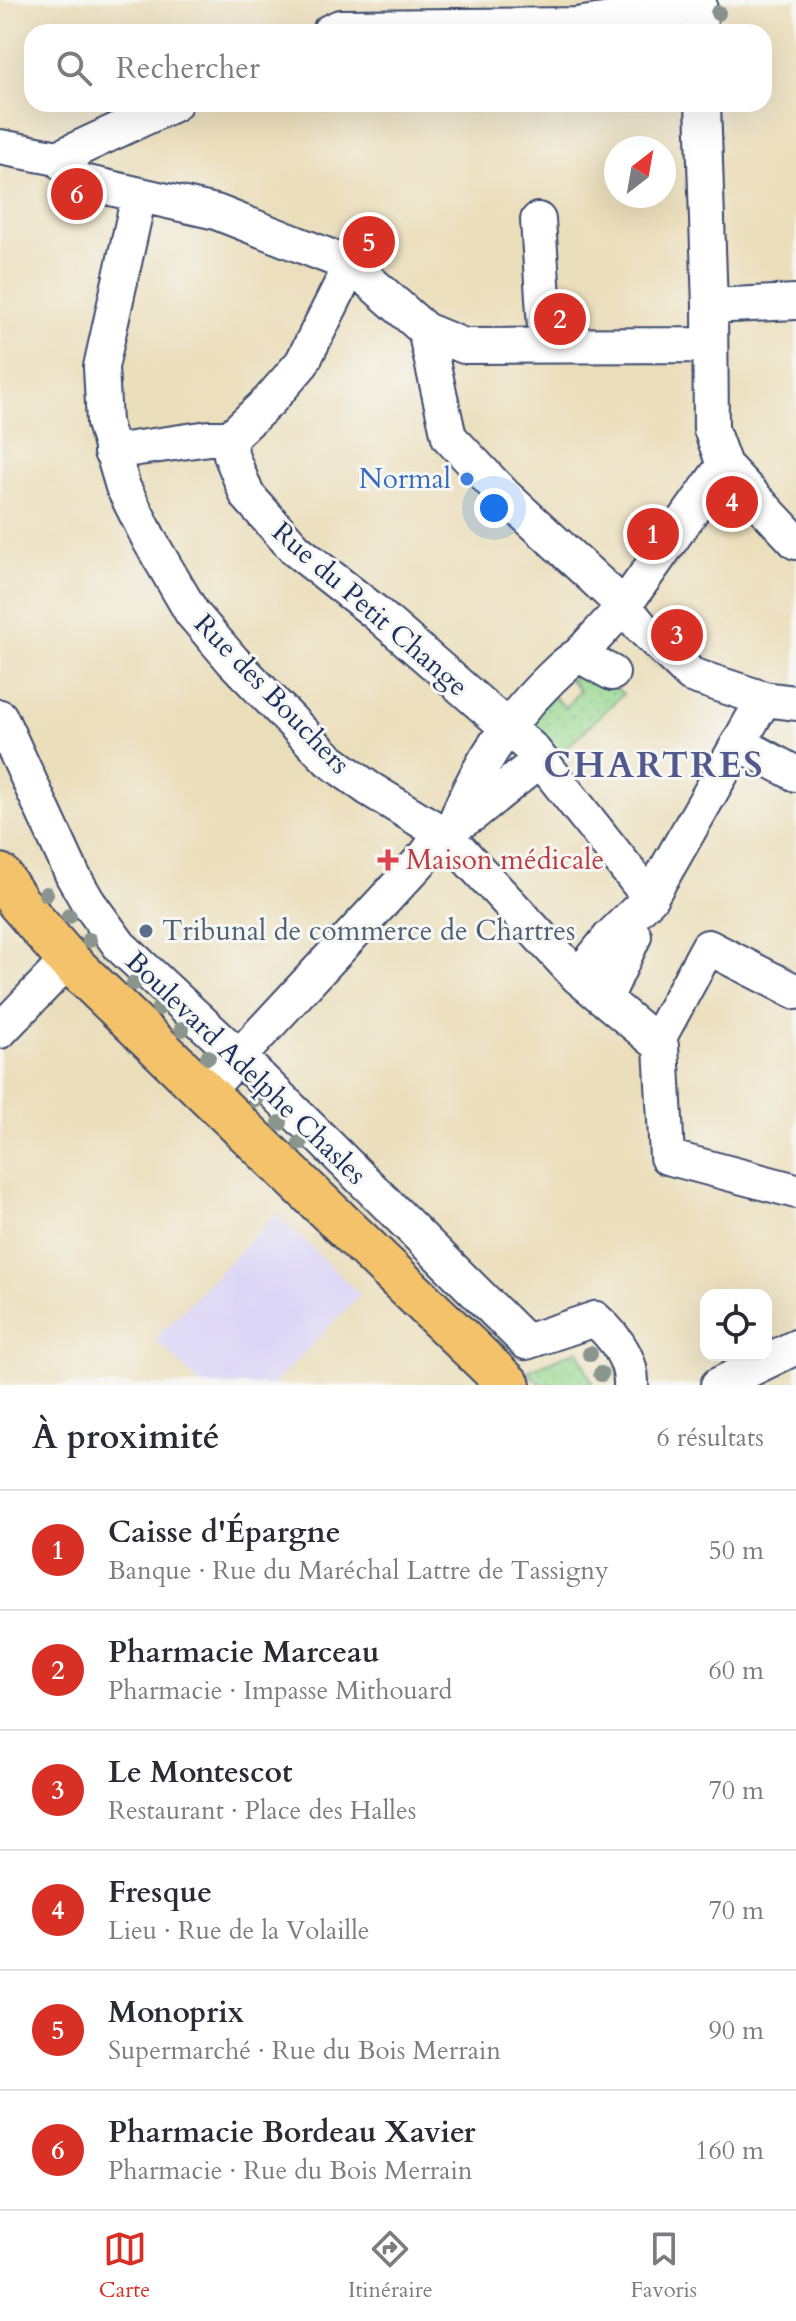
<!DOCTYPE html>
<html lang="fr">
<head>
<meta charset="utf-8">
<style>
	body { margin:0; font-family:Cardo,serif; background:#f7f7f7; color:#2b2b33 }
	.controls { position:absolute; right:24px; bottom:24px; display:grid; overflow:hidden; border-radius:16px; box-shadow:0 8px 32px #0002 }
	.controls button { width:72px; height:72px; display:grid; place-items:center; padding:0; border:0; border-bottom:2px solid #e1e1e2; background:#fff; color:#2b2b33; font:40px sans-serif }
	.compass { position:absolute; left:604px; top:136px; width:72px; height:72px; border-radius:50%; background:#fff; box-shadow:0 8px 32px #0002; rotate:31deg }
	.you { position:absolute; left:494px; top:508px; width:28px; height:28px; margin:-20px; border:6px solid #fff; border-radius:50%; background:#1a73e8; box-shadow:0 0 0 12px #1a73e833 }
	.badge { display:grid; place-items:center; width:52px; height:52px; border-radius:50%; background:#d93025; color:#fff; font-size:26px; font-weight:700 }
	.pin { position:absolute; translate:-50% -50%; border:4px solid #fff; box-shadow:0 2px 8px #0006 }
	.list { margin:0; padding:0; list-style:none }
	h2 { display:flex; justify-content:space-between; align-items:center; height:104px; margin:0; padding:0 32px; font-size:34px }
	h2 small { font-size:26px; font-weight:400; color:#7c7c81 }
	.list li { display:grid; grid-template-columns:52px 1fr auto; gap:24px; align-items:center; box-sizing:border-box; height:120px; padding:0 32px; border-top:2px solid #e1e1e2 }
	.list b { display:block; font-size:30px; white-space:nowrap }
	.list p { margin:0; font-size:26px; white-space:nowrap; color:#7c7c81 }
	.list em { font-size:26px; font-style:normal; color:#7c7c81 }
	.icon { flex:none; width:44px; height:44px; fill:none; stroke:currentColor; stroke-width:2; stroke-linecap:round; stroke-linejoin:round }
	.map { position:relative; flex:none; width:796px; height:1385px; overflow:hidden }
	.search { position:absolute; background:#fff; box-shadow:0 8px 32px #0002; left:24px; right:24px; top:24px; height:88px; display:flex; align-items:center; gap:20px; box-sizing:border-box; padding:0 28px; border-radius:24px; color:#7c7c81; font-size:30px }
	.sheet { height:824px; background:#fff }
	nav { display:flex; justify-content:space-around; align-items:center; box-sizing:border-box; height:112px; border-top:2px solid #e1e1e2; background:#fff; font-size:22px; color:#7c7c81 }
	nav a { display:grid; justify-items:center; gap:4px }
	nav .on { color:#d93025 }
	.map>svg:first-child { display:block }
</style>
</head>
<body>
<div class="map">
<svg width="796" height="1385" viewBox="0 0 796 1385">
	<defs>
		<pattern id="grass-dots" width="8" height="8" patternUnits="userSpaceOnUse" patternTransform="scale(2)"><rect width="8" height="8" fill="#97d78e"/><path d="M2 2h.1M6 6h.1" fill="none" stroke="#82b97d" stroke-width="1.8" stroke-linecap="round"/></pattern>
	</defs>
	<rect width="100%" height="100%" fill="#f6f6f2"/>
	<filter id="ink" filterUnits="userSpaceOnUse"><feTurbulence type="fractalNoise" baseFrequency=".0125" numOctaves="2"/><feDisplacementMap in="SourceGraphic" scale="16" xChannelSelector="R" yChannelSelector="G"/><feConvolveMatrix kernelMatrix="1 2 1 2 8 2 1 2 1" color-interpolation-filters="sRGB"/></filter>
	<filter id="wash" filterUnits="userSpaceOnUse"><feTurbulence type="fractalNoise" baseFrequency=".006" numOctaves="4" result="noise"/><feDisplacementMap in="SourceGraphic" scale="32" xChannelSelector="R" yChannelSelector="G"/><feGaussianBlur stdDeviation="1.8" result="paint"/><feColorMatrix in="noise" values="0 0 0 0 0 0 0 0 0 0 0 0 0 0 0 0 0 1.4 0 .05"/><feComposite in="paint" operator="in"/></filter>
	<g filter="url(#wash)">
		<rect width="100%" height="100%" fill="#ebdebb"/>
		<path fill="#dcd6f6" d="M276 1213 360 1295 273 1385H202L155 1339Z"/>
		<path fill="url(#grass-dots)" stroke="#598376" stroke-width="2" d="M581 669 610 683 623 694 558 756 523 726 553 696 566 708 579 690 570 680Z
			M578 1350 593 1385H541L527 1371Z"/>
	</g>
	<g filter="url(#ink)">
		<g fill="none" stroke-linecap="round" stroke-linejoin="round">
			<defs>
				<path id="minor" d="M699 0 700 32
					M329 32 340 27 576 25 679 10 699 0
					M703 104 710 306 711 429 724 465 796 542
					M0 147 58 158
					M58 158 79 181 216 212 351 265 425 330 464 346 709 345
					M58 158 174 104
					M139 195 101 367 104 423 123 487 150 541 192 613 233 661 329 760 368 788 435 829 456 846 578 977 661 1046 667 1157 796 1191
					M538 220 546 344
					M710 306 796 302
					M425 330 449 437 505 496 624 606 642 628 691 675 764 699 796 703
					M230 438 231 455 247 495 296 550 375 612 532 749 650 898
					M111 452 209 438H230L269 401 302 363 351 265
					M579 655 612 673
					M0 717 73 876 88 902 120 946 238 1056 526 1342 595 1319C614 1336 632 1358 631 1385
					M739 743 796 774
					M455 823C476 768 508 720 550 679 559 670 568 661 579 655L624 606 724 465
					M578 977 611 936 650 898 764 699
					M605 999 634 936
					M0 1031 68 960
					M657 1041 708 947 796 992
					M205 1093 427 854 441 834 473 814 525 772
					M718 1385 796 1347"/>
				<path id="major" d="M0 875 18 902 68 960 509 1385"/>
			</defs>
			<use href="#minor" stroke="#3a496c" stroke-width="38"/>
			<use href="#major" stroke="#3a496c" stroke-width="46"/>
			<use href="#minor" stroke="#fff" stroke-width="34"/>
			<use href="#major" stroke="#f3c26a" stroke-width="42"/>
		</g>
		<g fill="#8a958e">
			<circle cx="718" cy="13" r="8"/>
			<circle cx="46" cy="894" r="8"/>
			<circle cx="69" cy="916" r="8"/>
			<circle cx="89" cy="940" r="8"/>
			<circle cx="134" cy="983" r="8"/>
			<circle cx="159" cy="1008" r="8"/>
			<circle cx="182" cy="1029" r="8"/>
			<circle cx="208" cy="1057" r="8"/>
			<circle cx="256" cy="1100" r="8"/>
			<circle cx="280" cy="1123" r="8"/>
			<circle cx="300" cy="1143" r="8"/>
			<circle cx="590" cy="1354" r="8"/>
			<circle cx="601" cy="1374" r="8"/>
		</g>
	</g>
	<circle fill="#3f7fe0" stroke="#f6f6f2" stroke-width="3" cx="467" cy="479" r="8"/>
	<path fill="#e0444e" stroke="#f6f6f2" stroke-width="3" d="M384 848h8v8h8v8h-8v8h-8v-8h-8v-8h8z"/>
	<circle fill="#5c6f8a" stroke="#f6f6f2" stroke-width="3" cx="146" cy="931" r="8"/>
	<g text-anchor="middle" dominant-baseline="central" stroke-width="6" stroke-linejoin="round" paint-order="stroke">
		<g font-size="28" fill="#366cbe" stroke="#f6f6f2" text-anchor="end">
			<text x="451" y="479">Normal</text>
		</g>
		<g font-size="28" fill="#1b2f5e" stroke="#f6f6f2">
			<text transform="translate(370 609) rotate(41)">Rue du Petit Change</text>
			<text transform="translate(272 694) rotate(46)">Rue des Bouchers</text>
			<text transform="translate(246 1068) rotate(44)">Boulevard Adelphe Chasles</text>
		</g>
		<g font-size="28" fill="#be3a42" stroke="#f6f6f2" text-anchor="start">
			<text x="406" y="860">Maison médicale</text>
		</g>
		<g font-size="28" fill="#4e5e75" stroke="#f6f6f2" text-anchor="start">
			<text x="162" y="931">Tribunal de commerce de Chartres</text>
		</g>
		<g font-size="36" font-weight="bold" letter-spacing="2" fill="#51598f" stroke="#f6f6f2">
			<text x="654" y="765">CHARTRES</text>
		</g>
	</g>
</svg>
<div class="controls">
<button><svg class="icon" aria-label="locate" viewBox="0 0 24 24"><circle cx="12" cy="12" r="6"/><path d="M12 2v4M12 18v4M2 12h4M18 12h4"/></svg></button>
</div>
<svg class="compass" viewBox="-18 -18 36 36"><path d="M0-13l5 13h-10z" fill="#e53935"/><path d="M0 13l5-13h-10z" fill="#7c7c81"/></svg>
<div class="you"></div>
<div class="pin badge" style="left:653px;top:534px">1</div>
<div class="pin badge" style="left:560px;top:319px">2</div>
<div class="pin badge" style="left:677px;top:635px">3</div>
<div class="pin badge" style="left:732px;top:502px">4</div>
<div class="pin badge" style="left:369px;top:242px">5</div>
<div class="pin badge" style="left:77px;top:194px">6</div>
<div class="search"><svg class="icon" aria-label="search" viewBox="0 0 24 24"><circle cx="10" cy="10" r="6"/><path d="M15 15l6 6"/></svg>Rechercher</div>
</div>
<section class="sheet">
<h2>À proximité<small>6 résultats</small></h2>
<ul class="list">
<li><span class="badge">1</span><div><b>Caisse d'Épargne</b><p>Banque · Rue du Maréchal Lattre de Tassigny</p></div><em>50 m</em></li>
<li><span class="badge">2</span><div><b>Pharmacie Marceau</b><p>Pharmacie · Impasse Mithouard</p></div><em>60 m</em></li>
<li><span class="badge">3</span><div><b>Le Montescot</b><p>Restaurant · Place des Halles</p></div><em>70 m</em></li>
<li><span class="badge">4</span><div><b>Fresque</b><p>Lieu · Rue de la Volaille</p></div><em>70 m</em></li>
<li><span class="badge">5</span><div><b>Monoprix</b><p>Supermarché · Rue du Bois Merrain</p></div><em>90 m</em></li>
<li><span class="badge">6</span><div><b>Pharmacie Bordeau Xavier</b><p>Pharmacie · Rue du Bois Merrain</p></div><em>160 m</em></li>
</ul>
</section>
<nav>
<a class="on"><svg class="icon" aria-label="map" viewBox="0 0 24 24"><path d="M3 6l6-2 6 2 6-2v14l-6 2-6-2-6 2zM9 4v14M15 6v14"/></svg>Carte</a>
<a><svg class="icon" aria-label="directions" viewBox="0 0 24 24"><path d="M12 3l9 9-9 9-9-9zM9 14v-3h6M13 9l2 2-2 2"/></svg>Itinéraire</a>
<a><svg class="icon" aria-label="saved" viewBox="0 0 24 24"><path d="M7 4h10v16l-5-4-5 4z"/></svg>Favoris</a>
</nav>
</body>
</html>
